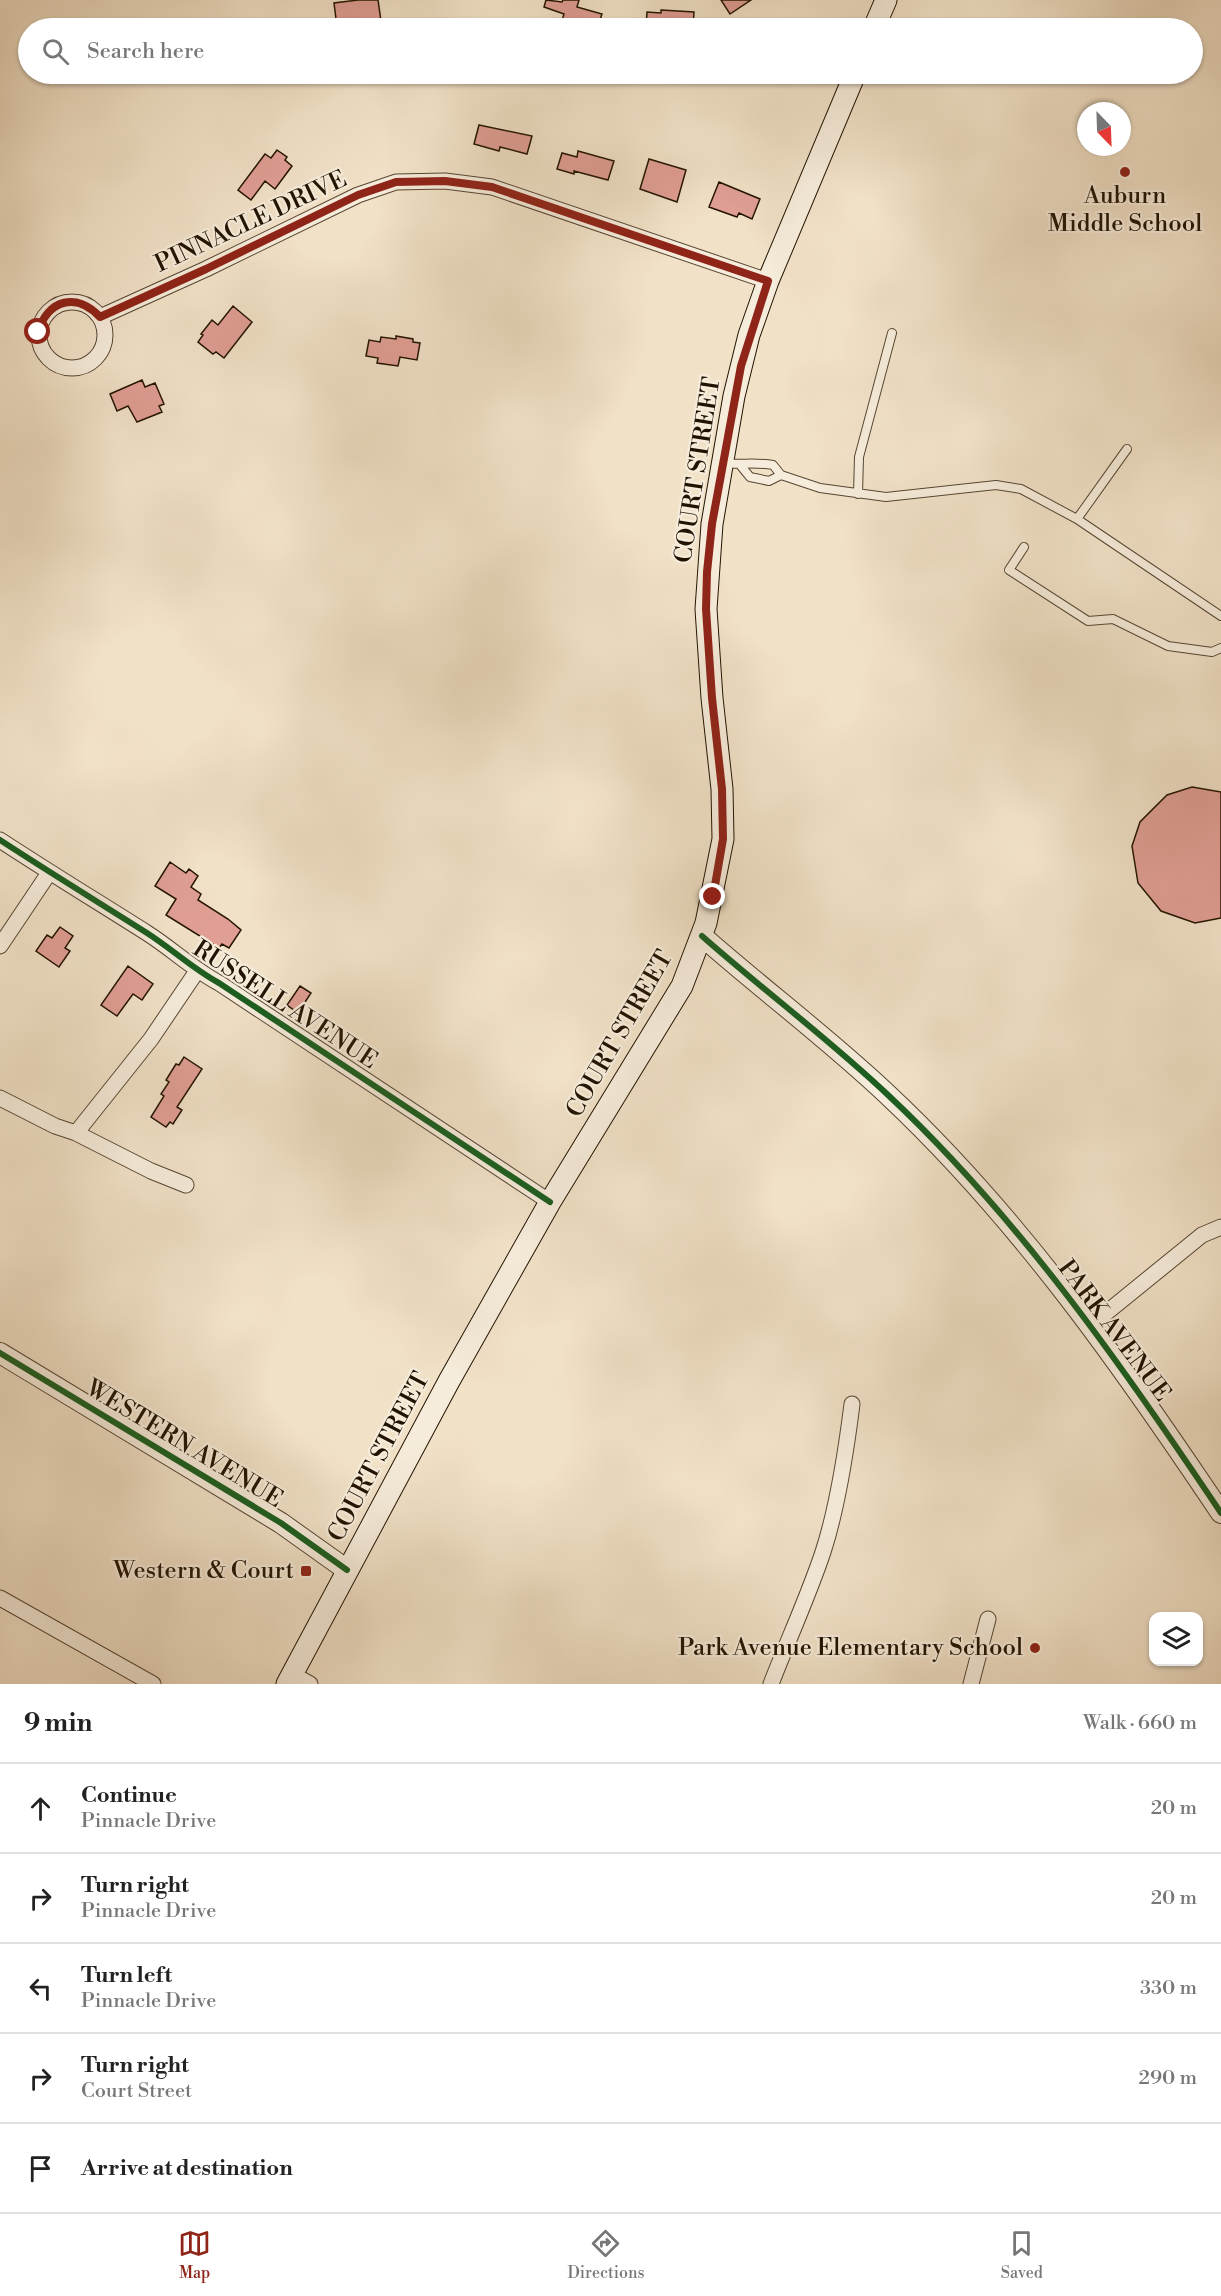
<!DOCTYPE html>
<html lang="en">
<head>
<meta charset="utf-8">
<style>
	body { margin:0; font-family:"Libre Bodoni",serif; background:#f2f2f2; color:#222 }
	.controls { position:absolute; right:18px; bottom:18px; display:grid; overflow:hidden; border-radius:12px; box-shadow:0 2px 4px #0004 }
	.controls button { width:54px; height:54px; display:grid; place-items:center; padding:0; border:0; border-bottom:2px solid #e0e0e0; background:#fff; color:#222; font:30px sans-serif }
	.compass { position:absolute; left:1077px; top:102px; width:54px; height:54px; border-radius:50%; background:#fff; box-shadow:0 2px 4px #0004; rotate:157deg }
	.stop { position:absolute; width:18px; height:18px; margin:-14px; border:4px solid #8f2418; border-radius:50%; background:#fff }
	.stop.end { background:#8f2418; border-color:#fff; box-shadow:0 2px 6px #0008 }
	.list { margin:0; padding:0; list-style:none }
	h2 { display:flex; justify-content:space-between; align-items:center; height:78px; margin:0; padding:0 24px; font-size:26px }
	h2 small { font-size:20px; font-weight:400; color:#767676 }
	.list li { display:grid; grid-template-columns:39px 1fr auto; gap:18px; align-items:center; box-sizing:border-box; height:90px; padding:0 24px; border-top:2px solid #e0e0e0 }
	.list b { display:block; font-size:22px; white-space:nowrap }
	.list p { margin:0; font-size:20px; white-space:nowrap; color:#767676 }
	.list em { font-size:20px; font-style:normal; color:#767676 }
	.icon { flex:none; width:33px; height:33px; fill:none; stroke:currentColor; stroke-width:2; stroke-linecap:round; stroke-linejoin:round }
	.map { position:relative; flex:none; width:1221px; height:1684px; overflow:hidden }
	.search { position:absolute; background:#fff; box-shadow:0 2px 4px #0004; left:18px; right:18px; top:18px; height:66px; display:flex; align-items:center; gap:15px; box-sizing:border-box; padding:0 21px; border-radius:33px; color:#767676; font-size:22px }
	.sheet { height:528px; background:#fff }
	nav { display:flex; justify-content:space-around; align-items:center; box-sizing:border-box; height:84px; border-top:2px solid #e0e0e0; background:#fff; font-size:16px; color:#767676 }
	nav a { display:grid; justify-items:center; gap:3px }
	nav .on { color:#8f2418 }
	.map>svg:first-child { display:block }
</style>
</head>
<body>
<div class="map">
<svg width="1221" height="1684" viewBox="0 0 1221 1684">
	<rect width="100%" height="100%" fill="#f1e1c7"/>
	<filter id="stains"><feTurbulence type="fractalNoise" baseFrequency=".00333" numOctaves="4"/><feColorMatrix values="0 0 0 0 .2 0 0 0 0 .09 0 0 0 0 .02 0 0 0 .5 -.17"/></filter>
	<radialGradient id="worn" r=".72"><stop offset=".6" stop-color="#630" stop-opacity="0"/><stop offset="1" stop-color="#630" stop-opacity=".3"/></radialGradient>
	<path fill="#e09e94" stroke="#221300" stroke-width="1.5" d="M358 0H378L381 21 337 27 334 3Z
		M546 0 562 2 563 0H579L577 7 602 14 597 28H574L561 24 564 14 544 7Z
		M721 0H751L730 14Z
		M661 10 694 12 693 28H646L647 12 661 13Z
		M479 125 532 136 527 154 500 147 499 151 474 144Z
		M277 150 287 157 285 160 292 166 275 189 265 181 251 200 238 190 265 154 271 158Z
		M578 151 614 161 608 180 574 171V174L557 169 562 153 577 157Z
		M649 159 686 170 677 202 640 189Z
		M719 182 760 199 752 219 739 213 737 217 709 207Z
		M233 306 252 322 224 358 216 352 213 354 198 342 203 335 201 334 212 320 218 325Z
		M396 336 413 339V342L420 343 417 360 400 357 398 366 377 363 378 358 366 356 369 340 380 342 381 337 396 339Z
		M142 380 145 387 155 383 164 404 159 406 162 412 137 422 128 406 117 411 110 394Z
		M1192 787 1221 792V918L1195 923 1161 911 1138 883 1132 846 1140 822 1167 795Z
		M170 862 186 873 189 869 198 876 191 887 201 894 198 900 228 919 241 930 229 948 222 944 219 948 166 915 176 899 155 886Z
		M60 927 73 936 65 948 70 951 59 967 36 951 47 935 52 938Z
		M128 966 153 984 142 1000 133 994 117 1016 101 1005Z
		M300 986 311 993 298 1013 287 1005Z
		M184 1057 202 1069 177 1107 182 1110 173 1124 170 1122 166 1127 151 1117 164 1096 161 1094 169 1082 166 1080 176 1064 179 1065Z"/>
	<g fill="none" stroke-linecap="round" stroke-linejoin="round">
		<defs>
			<path id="service" d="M723 463C741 465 756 462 773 465L781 475 820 488 886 497 996 485 1021 489 1077 519 1221 616
				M741 466 750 477 769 481 781 475
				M858 494 859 457 892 333
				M1077 519 1127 449
				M1024 547 1009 570 1088 621 1113 619 1168 646 1212 652 1221 648"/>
			<path id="minor" d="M39 335a33 33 0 1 1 66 0a33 33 0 1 1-66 0Z
				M100 317 206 269 358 195 396 182 445 181 492 187 768 281
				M0 840C49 872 98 902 147 933 172 949 193 969 219 983L550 1202
				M0 946 49 873
				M0 1098 55 1126 76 1133 151 1039 197 971
				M76 1133 151 1171 186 1185
				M1090 1326 1202 1235 1221 1227
				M0 1598 153 1684
				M292 1674 310 1684
				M771 1684C788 1640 808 1597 823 1552 838 1506 846 1452 852 1404
				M971 1684 988 1619"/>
			<path id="tertiary" d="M702 936C763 990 829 1039 888 1095 1018 1217 1122 1365 1221 1513
				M0 1353 281 1523 347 1570"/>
			<path id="secondary" d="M874 28 886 0
				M287 1684 449 1381 550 1202 682 986 706 923 723 839 722 789 712 698 706 609 712 524 734 396 749 335 768 281 855 74"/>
		</defs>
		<use href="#service" stroke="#564632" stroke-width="10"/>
		<use href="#minor" stroke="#564632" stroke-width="17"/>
		<use href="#tertiary" stroke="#564632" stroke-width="22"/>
		<use href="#secondary" stroke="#221300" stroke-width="23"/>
		<use href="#service" stroke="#f6ecdb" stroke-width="8"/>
		<use href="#minor" stroke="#f6ecdb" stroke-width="15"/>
		<use href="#tertiary" stroke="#f6ecdb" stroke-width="20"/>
		<use href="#secondary" stroke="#f6ecdb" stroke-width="21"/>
		<defs>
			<path id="cycleway" d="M100 317 206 269 358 195 396 182 445 181 492 187 768 281
				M0 840C49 872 98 902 147 933 172 949 193 969 219 983L550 1202
				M702 936C763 990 829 1039 888 1095 1018 1217 1122 1365 1221 1513
				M0 1353 281 1523 347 1570"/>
		</defs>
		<use href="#cycleway" stroke="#f6ecdb" stroke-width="10"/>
		<use href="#cycleway" stroke="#1b5e20" stroke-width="6"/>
	</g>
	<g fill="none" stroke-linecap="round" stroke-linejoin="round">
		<path stroke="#8f2418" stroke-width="8" d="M38 332C48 299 77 292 100 317L206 269 358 195 396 182 445 181 492 187 768 281 741 366 712 524 707 572 706 609 712 698 722 789 723 839 713 897"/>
	</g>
	<g fill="#8f2418" stroke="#f6ecdb" stroke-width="2">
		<circle cx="1125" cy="172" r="6"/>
		<rect x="300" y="1565" width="12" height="12" rx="3"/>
		<circle cx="1035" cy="1648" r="6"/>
	</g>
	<g text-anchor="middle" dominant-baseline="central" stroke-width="4.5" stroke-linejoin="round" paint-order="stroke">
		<g font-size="24" fill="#221300" stroke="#f6ecdb" text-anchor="end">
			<text x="1125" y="196" text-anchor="middle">Auburn<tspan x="1125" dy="28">Middle School</tspan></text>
			<text x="294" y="1571">Western &amp; Court</text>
			<text x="1023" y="1648">Park Avenue Elementary School</text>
		</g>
		<g font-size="24" fill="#221300" stroke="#f6ecdb">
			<text transform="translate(251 222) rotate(-25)">PINNACLE DRIVE</text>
			<text transform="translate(698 470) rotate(-81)">COURT STREET</text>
			<text transform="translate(285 1005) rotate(33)">RUSSELL AVENUE</text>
			<text transform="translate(620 1034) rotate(-60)">COURT STREET</text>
			<text transform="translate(1114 1331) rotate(53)">PARK AVENUE</text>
			<text transform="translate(184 1444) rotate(31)">WESTERN AVENUE</text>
			<text transform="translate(379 1457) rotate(-62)">COURT STREET</text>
		</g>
	</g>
	<rect width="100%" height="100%" filter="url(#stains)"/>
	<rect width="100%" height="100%" fill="url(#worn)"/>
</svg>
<div class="controls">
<button><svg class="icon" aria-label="layers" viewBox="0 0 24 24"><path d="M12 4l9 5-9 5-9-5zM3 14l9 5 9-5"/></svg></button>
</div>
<svg class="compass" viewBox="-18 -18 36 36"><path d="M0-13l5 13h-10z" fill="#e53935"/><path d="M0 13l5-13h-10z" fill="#767676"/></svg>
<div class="stop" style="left:38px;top:332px"></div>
<div class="stop end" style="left:713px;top:897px"></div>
<div class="search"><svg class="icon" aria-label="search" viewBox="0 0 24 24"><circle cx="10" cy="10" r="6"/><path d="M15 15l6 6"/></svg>Search here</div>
</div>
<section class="sheet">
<h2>9 min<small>Walk · 660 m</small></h2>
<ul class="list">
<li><svg class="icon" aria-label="ahead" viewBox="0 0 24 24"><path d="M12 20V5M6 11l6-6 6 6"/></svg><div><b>Continue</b><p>Pinnacle Drive</p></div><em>20 m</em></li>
<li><svg class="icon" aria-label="right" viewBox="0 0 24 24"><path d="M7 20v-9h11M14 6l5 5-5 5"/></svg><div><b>Turn right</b><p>Pinnacle Drive</p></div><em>20 m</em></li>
<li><svg class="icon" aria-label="left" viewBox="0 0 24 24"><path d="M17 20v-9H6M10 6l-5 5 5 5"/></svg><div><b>Turn left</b><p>Pinnacle Drive</p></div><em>330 m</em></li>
<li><svg class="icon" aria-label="right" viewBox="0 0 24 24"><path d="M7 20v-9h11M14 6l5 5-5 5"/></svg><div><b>Turn right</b><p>Court Street</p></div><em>290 m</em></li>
<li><svg class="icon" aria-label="arrive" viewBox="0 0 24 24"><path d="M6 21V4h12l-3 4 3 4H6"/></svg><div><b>Arrive at destination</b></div></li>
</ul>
</section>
<nav>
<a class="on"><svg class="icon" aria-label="map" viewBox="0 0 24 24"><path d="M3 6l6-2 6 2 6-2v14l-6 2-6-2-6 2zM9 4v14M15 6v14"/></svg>Map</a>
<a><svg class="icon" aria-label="directions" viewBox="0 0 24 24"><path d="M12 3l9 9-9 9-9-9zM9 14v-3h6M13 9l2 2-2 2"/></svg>Directions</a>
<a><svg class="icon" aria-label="saved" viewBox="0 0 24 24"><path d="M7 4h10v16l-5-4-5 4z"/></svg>Saved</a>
</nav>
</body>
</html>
